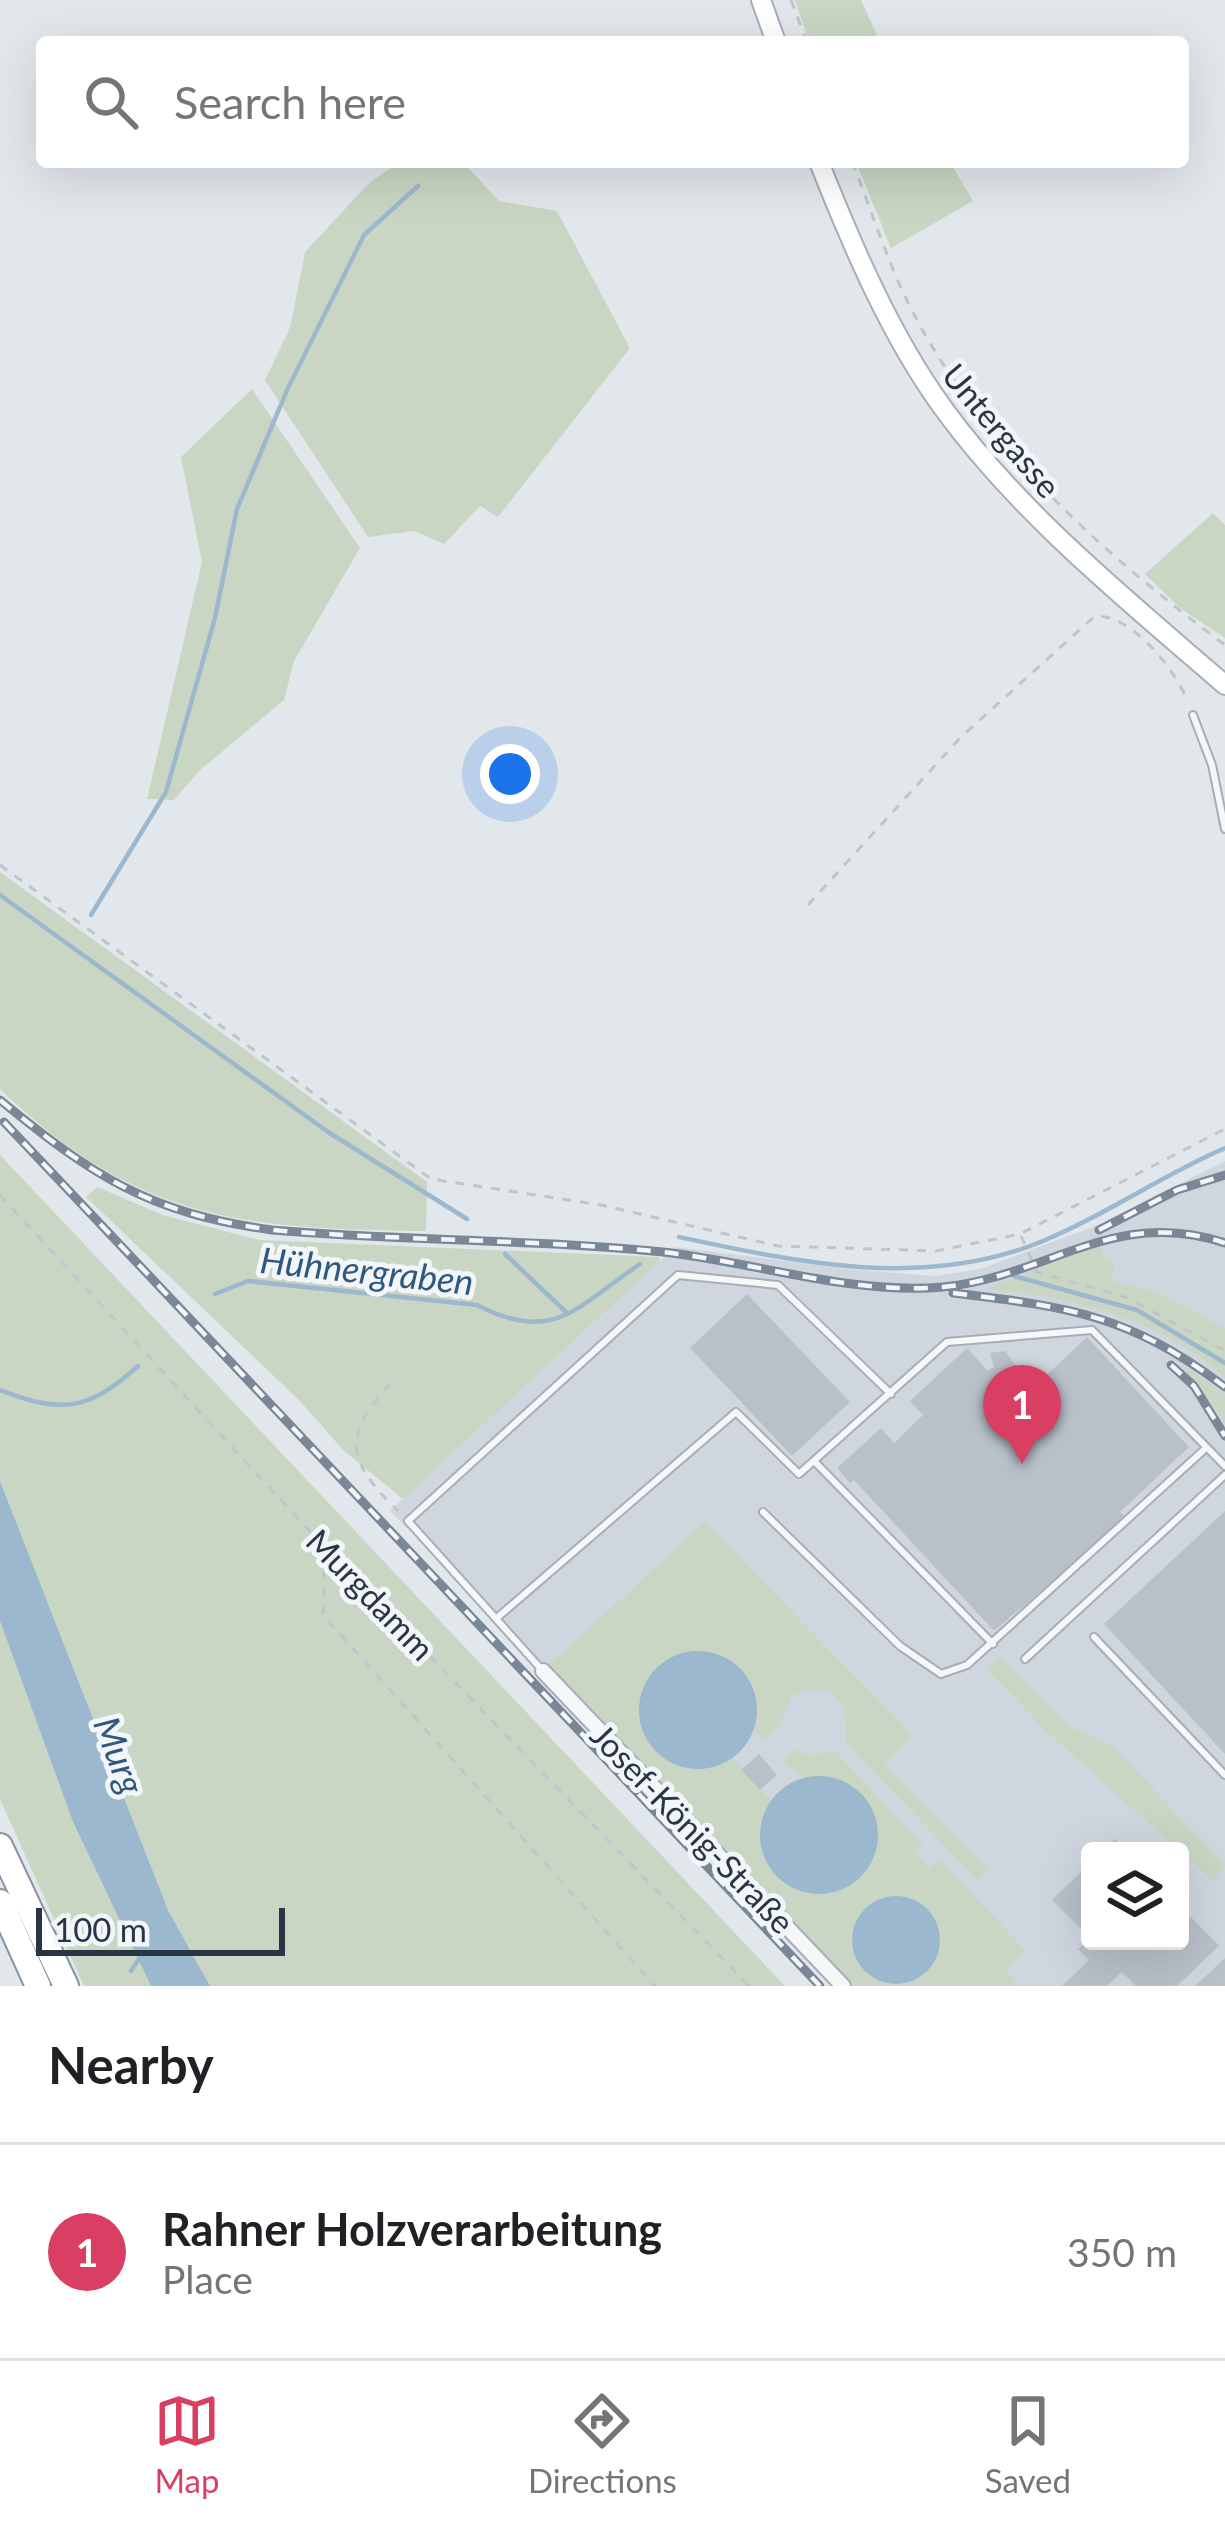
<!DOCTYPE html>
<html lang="en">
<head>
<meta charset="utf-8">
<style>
	body { margin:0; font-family:Lato,sans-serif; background:#f2f2f2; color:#202124 }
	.controls { position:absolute; right:36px; bottom:36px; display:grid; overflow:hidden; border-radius:12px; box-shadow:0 12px 48px #0002 }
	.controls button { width:108px; height:108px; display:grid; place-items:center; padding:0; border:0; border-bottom:3px solid #e0e0e0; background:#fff; color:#202124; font:60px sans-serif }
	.scale { position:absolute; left:36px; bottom:30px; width:249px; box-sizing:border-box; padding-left:12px; border:6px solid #293545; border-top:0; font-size:33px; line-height:42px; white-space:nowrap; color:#293545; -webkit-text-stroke:9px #f2f5f9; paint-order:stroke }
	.you { position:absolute; left:510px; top:774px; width:42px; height:42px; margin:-30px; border:9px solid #fff; border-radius:50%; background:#1a73e8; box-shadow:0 0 0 18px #1a73e833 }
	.badge { display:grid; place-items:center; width:78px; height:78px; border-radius:50%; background:#d93f63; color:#fff; font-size:39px; font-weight:700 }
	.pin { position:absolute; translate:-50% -99px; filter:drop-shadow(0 3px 6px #0008) }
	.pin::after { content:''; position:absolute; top:63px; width:42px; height:36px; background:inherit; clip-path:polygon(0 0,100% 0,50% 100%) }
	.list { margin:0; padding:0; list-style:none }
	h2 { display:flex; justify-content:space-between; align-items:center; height:156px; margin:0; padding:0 48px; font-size:51px }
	h2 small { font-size:39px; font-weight:400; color:#757577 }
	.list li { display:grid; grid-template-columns:78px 1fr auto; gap:36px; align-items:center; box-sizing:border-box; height:216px; padding:0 48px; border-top:3px solid #e0e0e0 }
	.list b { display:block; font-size:45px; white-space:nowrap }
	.list p { margin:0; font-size:39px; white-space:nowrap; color:#757577 }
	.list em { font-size:39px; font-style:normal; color:#757577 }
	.icon { flex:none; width:66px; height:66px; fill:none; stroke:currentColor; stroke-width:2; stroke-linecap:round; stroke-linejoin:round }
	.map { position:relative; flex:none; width:1225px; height:1986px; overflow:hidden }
	.search { position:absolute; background:#fff; box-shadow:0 12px 48px #0002; left:36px; right:36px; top:36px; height:132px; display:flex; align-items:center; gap:30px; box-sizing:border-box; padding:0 42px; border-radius:12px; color:#757577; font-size:45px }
	.sheet { height:372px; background:#fff }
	nav { display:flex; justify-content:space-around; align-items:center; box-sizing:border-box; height:168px; border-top:3px solid #e0e0e0; background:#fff; font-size:33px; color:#757577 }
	nav a { display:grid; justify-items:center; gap:6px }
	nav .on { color:#d93f63 }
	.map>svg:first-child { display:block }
</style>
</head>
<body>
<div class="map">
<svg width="1225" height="1986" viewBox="0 0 1225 1986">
	<rect width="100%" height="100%" fill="#e2e7ec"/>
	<path fill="#d0d6de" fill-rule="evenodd" d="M1225 1161V1986H852L498 1617 390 1511 675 1247 856 1270 936 1276 980 1269 1098 1225ZM1090 1851H1180V1941H1090Z"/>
	<path fill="#c9d6c3" d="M795 0H861L880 42H809Z
		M400 162H463L499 201 557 211 630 348 498 517 480 506 444 544 414 531 368 537 265 380 290 328 305 252 370 182Z
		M856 162H950L973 201 891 248Z
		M252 389 360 548 294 661 284 700 199 771 174 800 147 799 202 562 181 457Z
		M1213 513 1225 525V638L1180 608 1145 574Z
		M0 872 427 1182 426 1231C242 1228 139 1222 0 1089Z
		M0 1155 785 1986H210L168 1910 0 1481Z
		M97 1187 163 1215 259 1240 659 1257 660 1261 403 1499 343 1450 300 1401 86 1197Z
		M1100 1244 1103 1257 1115 1263 1110 1280 1161 1294 1225 1328V1378C1162 1319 1071 1296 986 1289Z
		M1188 1367 1225 1395V1423L1185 1370Z
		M705 1522 913 1736 885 1764 988 1870 978 1880 847 1744 843 1704C828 1687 811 1685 791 1697L778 1729 763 1739 754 1730 756 1700 732 1662C702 1647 673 1651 650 1676L653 1748 678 1766 732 1758 771 1801C758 1828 759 1851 776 1875L869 1866 878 1838 782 1761 794 1750 813 1756 835 1751 923 1845 915 1852 929 1869 940 1860 1026 1951 1006 1970 1021 1986H852L547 1667Z
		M0 1621 73 1822 151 1986H84L0 1799Z
		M1000 1656 1071 1728 1113 1746 1225 1865 1214 1882 1046 1731 987 1669Z"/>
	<path fill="#9bb8ce" d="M0 1481 168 1910 210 1986H151L73 1822 0 1621Z
		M639 1710a59 59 0 1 1 118 0a59 59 0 1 1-118 0Z
		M760 1835a59 59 0 1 1 118 0a59 59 0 1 1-118 0Z
		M852 1940a44 44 0 1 1 88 0a44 44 0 1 1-88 0Z"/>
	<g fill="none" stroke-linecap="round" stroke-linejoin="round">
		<path stroke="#9bb8ce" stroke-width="4.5" d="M0 895 328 1132 467 1219
			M91 915 166 792 215 618 237 509 288 388 364 235 418 186
			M679 1237C800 1263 925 1290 1043 1241 1106 1215 1162 1175 1225 1148
			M505 1254 567 1313
			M1014 1276 1137 1310 1225 1363
			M215 1294 248 1281 477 1305C554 1345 576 1307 640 1264
			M0 1390C63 1414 88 1411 138 1366
			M131 1971 141 1956"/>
	</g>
	<path fill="#b9c0ca" d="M747 1294 850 1402 792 1456 690 1348Z
		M1087 1337 1189 1447 1120 1512 1126 1518 994 1631 854 1480 850 1483 837 1468 881 1428 894 1443 923 1415 910 1401 967 1348 988 1371 994 1367 990 1353 1005 1351 1033 1388Z
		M1225 1511V1754L1104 1624Z
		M759 1754 777 1775 760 1790 741 1770Z
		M1115 1839 1127 1851H1103Z
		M1090 1863V1941H1180V1906L1219 1946 1177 1986H1136L1122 1972 1107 1986H1062L1089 1960 1078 1949 1090 1938 1052 1900Z
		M1225 1958V1986H1195Z"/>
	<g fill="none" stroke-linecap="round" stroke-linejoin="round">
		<defs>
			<path id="lane" d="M1193 715 1212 765 1225 829
				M815 1462 993 1644
				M763 1512 900 1646 941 1674 967 1665 1206 1448
				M498 1617 736 1412 799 1474 947 1342 1092 1330 1225 1466
				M1094 1637 1225 1775
				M1025 1659 1225 1475
				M543 1671 408 1521 678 1275 778 1285 891 1394"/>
			<path id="street" d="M543 1671 843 1986"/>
			<path id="secondary" d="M761 0 776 42
				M819 162C852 245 890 335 943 408 1020 514 1127 600 1225 685"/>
			<path id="highway" d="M0 1846 66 1986
				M0 1902 38 1986"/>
		</defs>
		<use href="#lane" stroke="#a7aeb7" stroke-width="10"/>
		<use href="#street" stroke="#a7aeb7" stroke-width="18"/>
		<use href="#secondary" stroke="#a7aeb7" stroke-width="22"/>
		<use href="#highway" stroke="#8895a4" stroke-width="28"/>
		<path stroke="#c1c5ca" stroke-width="3" stroke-dasharray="9 9" stroke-linecap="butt" d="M791 0 807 42
			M852 162C869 204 883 248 902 290 968 433 1100 552 1225 645
			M0 865 431 1179 601 1205 778 1246 936 1251 1020 1234 1225 1129
			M808 905 960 738 1095 616C1131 614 1175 669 1188 702
			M0 1195 326 1549 749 1986
			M1021 1236 1037 1272 1128 1298 1225 1351
			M390 1384C340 1438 349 1463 398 1511
			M325 1551 323 1615 655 1986"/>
		<use href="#lane" stroke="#f6f7f9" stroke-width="6"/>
		<use href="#street" stroke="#f6f7f9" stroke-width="14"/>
		<use href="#secondary" stroke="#fff" stroke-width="18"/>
		<use href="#highway" stroke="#fff" stroke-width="24"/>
		<defs>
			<path id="rail" d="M0 1100C94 1177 149 1213 272 1230 402 1241 533 1239 663 1252 754 1262 851 1295 943 1287 1047 1277 1114 1206 1225 1243
				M4 1122 820 1986
				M1099 1230 1177 1190 1225 1175
				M953 1293C1069 1307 1128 1314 1225 1387
				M1171 1365 1194 1386 1225 1436"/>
		</defs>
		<use href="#rail" stroke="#7a8797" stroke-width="9"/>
		<use href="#rail" stroke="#f2f5f9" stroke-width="4.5" stroke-dasharray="14" stroke-linecap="butt"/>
	</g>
	<g text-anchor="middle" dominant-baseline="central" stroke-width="10" stroke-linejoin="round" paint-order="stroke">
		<g font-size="33" fill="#293545" stroke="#f2f5f9">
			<text transform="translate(1002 430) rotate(50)">Untergasse</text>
			<text transform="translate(371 1594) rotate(46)">Murgdamm</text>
			<text transform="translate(693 1828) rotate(46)">Josef-König-Straße</text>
		</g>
		<g font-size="36" font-style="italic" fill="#2f587d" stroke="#f2f5f9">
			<text transform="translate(367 1270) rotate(6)">Hühnergraben</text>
			<text transform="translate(120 1755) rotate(69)">Murg</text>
		</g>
	</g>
</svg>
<div class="controls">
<button><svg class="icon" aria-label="layers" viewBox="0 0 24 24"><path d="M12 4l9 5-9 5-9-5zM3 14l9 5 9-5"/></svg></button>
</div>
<div class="scale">100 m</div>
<div class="you"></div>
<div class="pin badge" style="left:1022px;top:1464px">1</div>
<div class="search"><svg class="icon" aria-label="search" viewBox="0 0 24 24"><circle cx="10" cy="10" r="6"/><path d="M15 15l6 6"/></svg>Search here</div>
</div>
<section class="sheet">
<h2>Nearby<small></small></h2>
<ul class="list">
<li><span class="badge">1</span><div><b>Rahner Holzverarbeitung</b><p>Place</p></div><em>350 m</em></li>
</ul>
</section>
<nav>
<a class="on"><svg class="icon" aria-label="map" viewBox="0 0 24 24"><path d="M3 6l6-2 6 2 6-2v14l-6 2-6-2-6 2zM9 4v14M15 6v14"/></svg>Map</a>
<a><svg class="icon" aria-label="directions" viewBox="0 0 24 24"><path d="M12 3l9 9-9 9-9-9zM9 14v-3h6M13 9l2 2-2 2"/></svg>Directions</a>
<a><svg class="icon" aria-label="saved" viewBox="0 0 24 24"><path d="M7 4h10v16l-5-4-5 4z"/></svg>Saved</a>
</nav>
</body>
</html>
